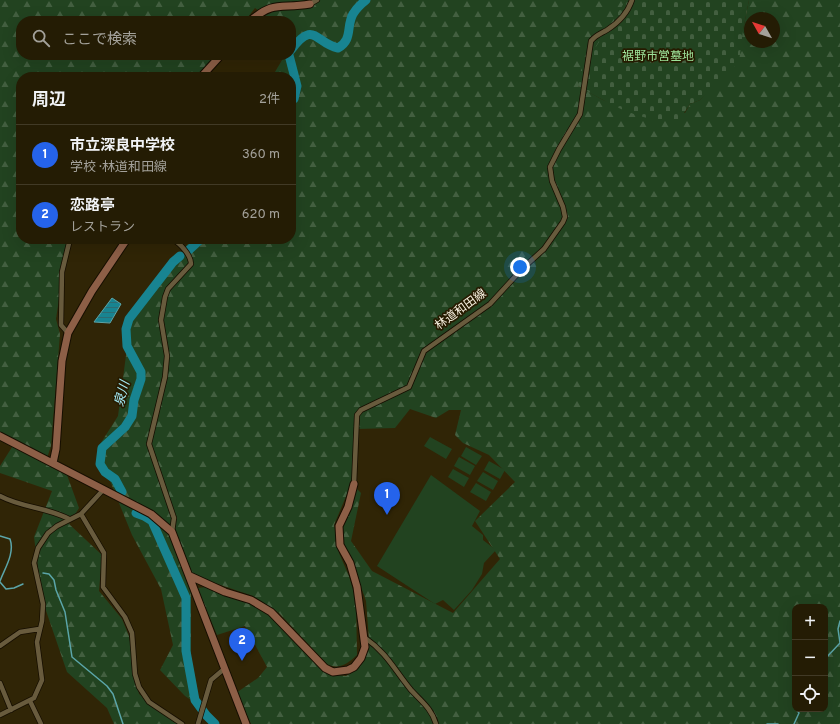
<!DOCTYPE html>
<html lang="ja">
<head>
<meta charset="utf-8">
<style>
	body { margin:0; font-family:Overpass,"Noto Sans JP",sans-serif; background:#2c250e; color:#f1f3f6 }
	.controls { position:absolute; right:12px; bottom:12px; display:grid; overflow:hidden; border-radius:8px; box-shadow:0 4px 16px #0002 }
	.controls button { width:36px; height:36px; display:grid; place-items:center; padding:0; border:0; border-bottom:1px solid #413a26; background:#241c04; color:#f1f3f6; font:20px sans-serif }
	.compass { position:absolute; left:744px; top:12px; width:36px; height:36px; border-radius:50%; background:#241c04; box-shadow:0 4px 16px #0002; rotate:309deg }
	.you { position:absolute; left:520px; top:267px; width:14px; height:14px; margin:-10px; border:3px solid #fff; border-radius:50%; background:#1a73e8; box-shadow:0 0 0 6px #1a73e833 }
	.badge { display:grid; place-items:center; width:26px; height:26px; border-radius:50%; background:#2563eb; color:#fff; font-size:13px; font-weight:700 }
	.pin { position:absolute; translate:-50% -33px; filter:drop-shadow(0 1px 2px #0008) }
	.pin::after { content:''; position:absolute; top:21px; width:14px; height:12px; background:inherit; clip-path:polygon(0 0,100% 0,50% 100%) }
	.list { margin:0; padding:0; list-style:none }
	h2 { display:flex; justify-content:space-between; align-items:center; height:52px; margin:0; padding:0 16px; font-size:17px }
	h2 small { font-size:13px; font-weight:400; color:#a3a19a }
	.list li { display:grid; grid-template-columns:26px 1fr auto; gap:12px; align-items:center; box-sizing:border-box; height:60px; padding:0 16px; border-top:1px solid #413a26 }
	.list b { display:block; font-size:15px; white-space:nowrap }
	.list p { margin:0; font-size:13px; white-space:nowrap; color:#a3a19a }
	.list em { font-size:13px; font-style:normal; color:#a3a19a }
	.icon { flex:none; width:22px; height:22px; fill:none; stroke:currentColor; stroke-width:2; stroke-linecap:round; stroke-linejoin:round }
	.map { position:relative; flex:none; width:840px; height:724px; overflow:hidden }
	.search { position:absolute; background:#241c04; box-shadow:0 4px 16px #0002; left:16px; top:16px; width:280px; height:44px; display:flex; align-items:center; gap:10px; box-sizing:border-box; padding:0 14px; border-radius:16px; color:#a3a19a; font-size:15px }
	.panel { position:absolute; background:#241c04; box-shadow:0 4px 16px #0002; left:16px; top:72px; width:280px; height:172px; border-radius:16px }
	.map>svg:first-child { display:block }
</style>
</head>
<body>
<div class="map">
<svg width="840" height="724" viewBox="0 0 840 724">
	<defs>
		<pattern id="forest-firs" width="22" height="20" patternUnits="userSpaceOnUse"><rect width="22" height="20" fill="#224320"/><path d="M5 1l3.5 6h-7zM16 11l3.5 6h-7z" fill="#435f40"/></pattern>
		<pattern id="cemetery-stones" width="16" height="16" patternUnits="userSpaceOnUse"><rect width="16" height="16" fill="#224320"/><path d="M2 7V4a2 2 0 0 1 4 0v3zM10 15v-3a2 2 0 0 1 4 0v3z" fill="#435f40"/></pattern>
		<pattern id="water-rules" width="6" height="5" patternUnits="userSpaceOnUse"><rect width="6" height="5" fill="#188491"/><path d="M0 2.5h6" fill="none" stroke="#2c6c72"/></pattern>
	</defs>
	<rect width="100%" height="100%" fill="#302506"/>
	<path fill="url(#forest-firs)" fill-rule="evenodd" d="M0 0H626L578 86 603 100 621 107 685 113 690 104 700 100 708 91 743 30 749 0H840V724H251L236 693 258 678 267 667 245 626 217 635 197 588 207 587 255 605 271 615 316 664 328 674 346 676 359 668 369 639 366 601 351 558 344 547 342 528 357 489 361 493 351 541 372 571 453 613 500 559 475 521 515 482 489 455 463 443 455 435 461 410H449L436 418 410 409 395 428 356 429 352 482 334 525 339 553 349 576 356 600 357 655C347 664 341 669 328 665L279 613 253 596 197 577 191 586V657L198 694 197 704 185 696 160 670 173 645 161 589 132 535 97 449 118 416 130 325 191 239H291V77H272L285 55H291V21H273L255 8 245 21H21V55H220L204 77H21V239H72L66 253 56 319 60 334 51 446 45 464 67 475 79 508 69 524 102 555 99 591 122 619 129 636 139 694 185 724H114L107 708 67 672 42 599 34 537 52 491 0 473V466L14 444 0 438ZM750 18H774V42H750ZM795 607H825V709H795Z"/>
	<path fill="url(#cemetery-stones)" d="M626 0H749L743 30 739 62 700 100 690 104 680 119C645 126 608 103 578 86L581 70Z"/>
	<path fill="#224320" d="M430 437 452 449 446 459 424 446Z
		M466 447 482 456 476 465 461 456Z
		M459 457 475 466 470 475 454 466Z
		M489 461 505 470 500 479 484 470Z
		M453 469 469 478 464 487 448 477Z
		M483 472 498 481 493 490 477 481Z
		M431 475 480 511 472 526 483 535V540L496 550 484 563 482 574 472 590 454 610 443 600 435 604 377 566Z
		M476 483 491 492 486 501 470 492Z"/>
	<path fill="url(#water-rules)" stroke="#5ba5a9" d="M112 298 121 304 110 323 94 322Z"/>
	<g fill="none" stroke-linecap="round" stroke-linejoin="round">
		<path stroke="#5ba5a9" stroke-width="1.5" d="M0 536 10 539C15 553 5 568 0 581
			M43 573 49 574 54 580 56 590 65 612 72 657 107 686 113 694 123 724
			M0 582 6 589 14 588 23 584
			M825 659 840 643 838 629 840 621
			M795 698V700
			M767 724H778
			M794 724 799 713 796 709"/>
		<path stroke="#188491" stroke-width="9" d="M291 50C314 19 315 43 338 48 353 40 346 26 353 14 356 9 361 4 366 0
			M289 55 297 86 294 99 291 100
			M189 250 201 239
			M122 492 115 479 105 472 100 464 102 448 125 427 132 416 134 400 141 379V372L127 346 126 329 129 319 173 262 180 256
			M136 513 144 516 152 521 186 598V651L195 700 206 715 215 724"/>
		<defs>
			<path id="street" d="M310 4 317 0
				M172 239C180 243 191 255 191 264L168 289 165 297 161 320 167 356 165 377 149 444 174 518 172 532
				M68 333 61 325 62 272 70 239
				M354 484 357 415 361 410 409 387 424 351 490 304 522 269 544 249 563 222 565 217 563 207 552 181 550 167 559 149 580 114 591 41C596 35 600 34 607 30 618 23 628 12 632 0
				M0 496C22 508 47 507 69 519
				M81 514 104 553 103 587 125 617 132 633 135 674 139 687 149 702 182 724
				M364 637C388 654 393 668 411 690 421 701 432 709 436 724
				M0 646 20 632 39 629
				M0 683 11 710
				M30 701 41 724
				M0 715 34 698 42 680 37 642 42 621 43 604 34 563 38 548 48 533 57 526 81 514 104 489
				M198 724 211 680 224 669"/>
			<path id="secondary" d="M250 21C275 0 280 9 310 4
				M201 77 221 55
				M0 436 151 514 172 532 246 724
				M53 463 56 449 62 361 68 333 92 291 127 239
				M190 576 225 592 251 600 271 612 325 668 333 672 348 670 354 667 361 658 365 647 357 587 350 563 340 545 339 526 348 507 354 484"/>
		</defs>
		<use href="#street" stroke="#160e00" stroke-width="6"/>
		<use href="#secondary" stroke="#160e00" stroke-width="9"/>
		<use href="#street" stroke="#685b3d" stroke-width="4.5"/>
		<use href="#secondary" stroke="#8d5f47" stroke-width="7"/>
	</g>
	<g text-anchor="middle" dominant-baseline="central" stroke-width="3.5" stroke-linejoin="round" paint-order="stroke">
		<g font-size="12" fill="#9de299" stroke="#261b00">
			<text x="658" y="57">裾野市営墓地</text>
		</g>
		<g font-size="12" fill="#f8f1e0" stroke="#261b00">
			<text transform="translate(461 310) rotate(-36)">林道和田線</text>
		</g>
		<g font-size="13" font-style="italic" fill="#a6eef9" stroke="#261b00">
			<text transform="translate(123 394) rotate(-76)">泉川</text>
		</g>
	</g>
</svg>
<div class="controls">
<button>+</button>
<button>−</button>
<button><svg class="icon" aria-label="locate" viewBox="0 0 24 24"><circle cx="12" cy="12" r="6"/><path d="M12 2v4M12 18v4M2 12h4M18 12h4"/></svg></button>
</div>
<svg class="compass" viewBox="-18 -18 36 36"><path d="M0-13l5 13h-10z" fill="#e53935"/><path d="M0 13l5-13h-10z" fill="#a3a19a"/></svg>
<div class="you"></div>
<div class="pin badge" style="left:387px;top:515px">1</div>
<div class="pin badge" style="left:242px;top:661px">2</div>
<div class="search"><svg class="icon" aria-label="search" viewBox="0 0 24 24"><circle cx="10" cy="10" r="6"/><path d="M15 15l6 6"/></svg>ここで検索</div>
<section class="panel">
<h2>周辺<small>2件</small></h2>
<ul class="list">
<li><span class="badge">1</span><div><b>市立深良中学校</b><p>学校 · 林道和田線</p></div><em>360 m</em></li>
<li><span class="badge">2</span><div><b>恋路亭</b><p>レストラン</p></div><em>620 m</em></li>
</ul>
</section>
</div>
</body>
</html>
